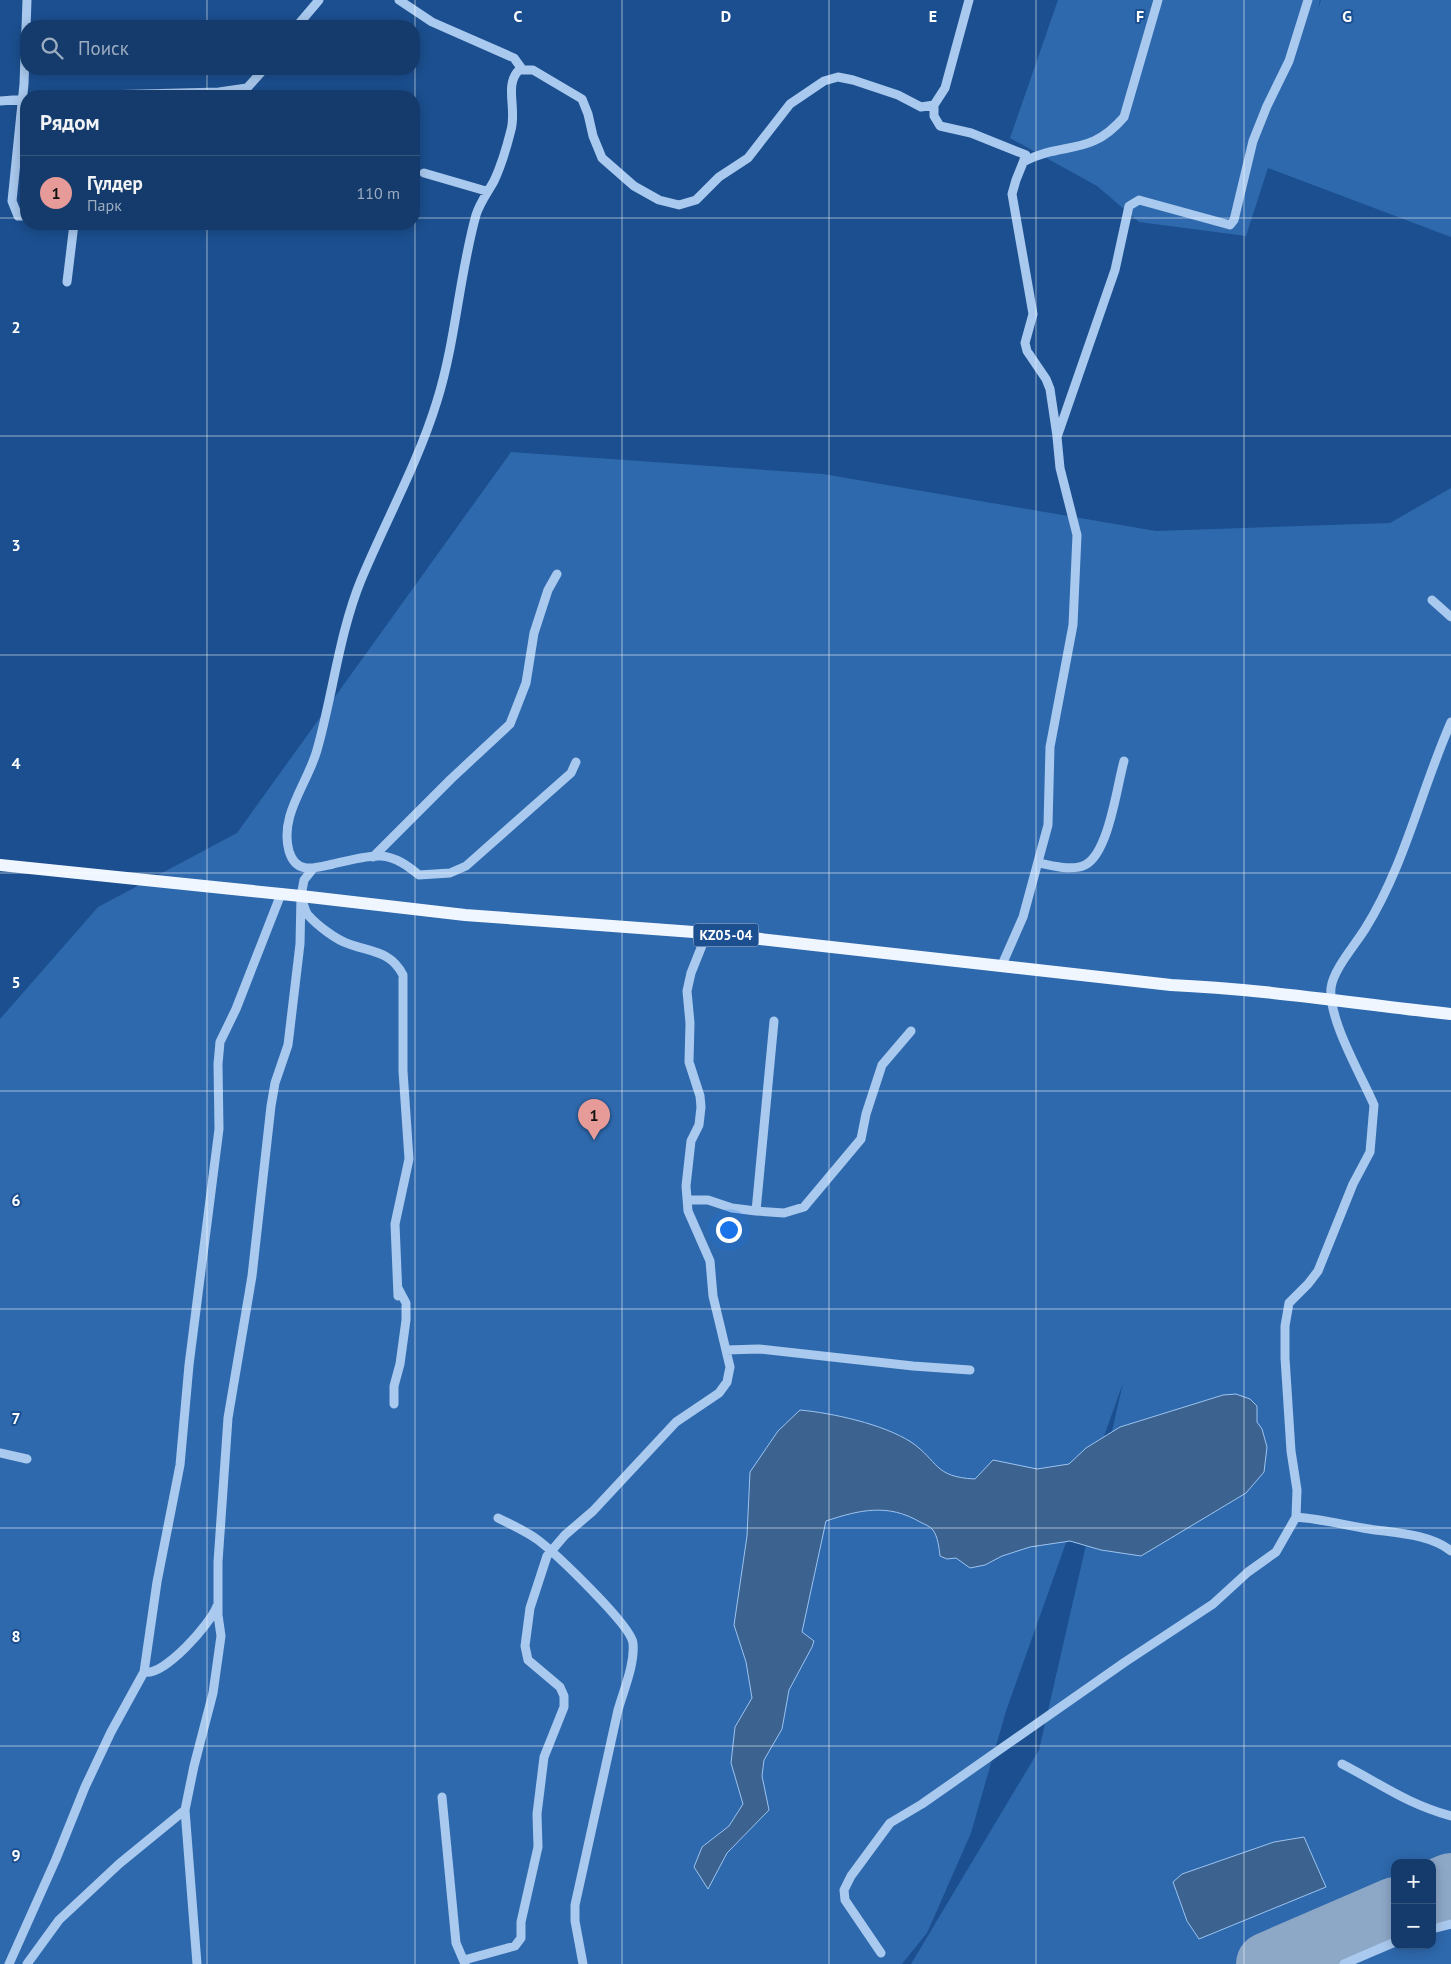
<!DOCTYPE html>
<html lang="ru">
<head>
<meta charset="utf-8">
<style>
	body { margin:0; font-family:"PT Sans",sans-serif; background:#1d4271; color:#f1f3f6 }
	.controls { position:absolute; right:15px; bottom:15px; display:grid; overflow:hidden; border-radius:10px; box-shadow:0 2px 12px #0003 }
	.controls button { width:45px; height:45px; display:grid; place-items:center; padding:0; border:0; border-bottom:1px solid #33557e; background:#143b6b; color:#f1f3f6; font:25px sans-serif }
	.you { position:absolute; left:728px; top:1229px; width:18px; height:18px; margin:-12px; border:4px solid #fff; border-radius:50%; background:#1a73e8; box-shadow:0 0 0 8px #1a73e833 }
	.badge { display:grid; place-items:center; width:32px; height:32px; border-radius:50%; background:#e69b98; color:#111; font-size:16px; font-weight:700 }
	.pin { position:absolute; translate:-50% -41px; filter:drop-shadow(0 1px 2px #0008) }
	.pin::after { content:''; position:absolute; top:26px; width:18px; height:15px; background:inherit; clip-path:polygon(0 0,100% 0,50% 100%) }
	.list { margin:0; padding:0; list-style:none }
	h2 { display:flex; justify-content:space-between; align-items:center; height:65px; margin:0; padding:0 20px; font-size:21px }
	h2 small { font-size:16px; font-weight:400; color:#9dadc1 }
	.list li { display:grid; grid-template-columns:32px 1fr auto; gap:15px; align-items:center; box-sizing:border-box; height:75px; padding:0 20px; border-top:1px solid #33557e }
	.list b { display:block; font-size:19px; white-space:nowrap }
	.list p { margin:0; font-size:16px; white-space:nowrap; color:#9dadc1 }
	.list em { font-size:16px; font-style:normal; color:#9dadc1 }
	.icon { flex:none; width:28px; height:28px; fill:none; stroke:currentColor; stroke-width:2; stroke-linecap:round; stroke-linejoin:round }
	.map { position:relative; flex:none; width:1451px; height:1964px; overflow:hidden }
	.search { position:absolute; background:#143b6b; box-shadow:0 2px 12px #0003; left:20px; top:20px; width:400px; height:55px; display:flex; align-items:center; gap:12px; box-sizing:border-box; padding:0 18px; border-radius:20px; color:#9dadc1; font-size:19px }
	.panel { position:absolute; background:#143b6b; box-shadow:0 2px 12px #0003; left:20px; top:90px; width:400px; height:140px; border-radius:20px }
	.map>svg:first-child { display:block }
</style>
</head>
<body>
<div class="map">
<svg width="1451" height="1964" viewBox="0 0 1451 1964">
	<rect width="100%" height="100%" fill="#1b4f8f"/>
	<path fill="#2e69ad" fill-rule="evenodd" d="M1058 0H1320L1318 9 1321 0H1451V237L1268 168 1246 236 1139 222 1097 186 1010 138Z
		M511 452 823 474 1156 531 1390 523 1451 488V1964H911L1039 1750 1123 1383 1006 1711 971 1833 927 1933 902 1964H0V1019L98 907 237 833ZM1395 1863H1432V1945H1395Z"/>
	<path fill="#3c6290" stroke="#9cc4f0" d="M1236 1394 1250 1399 1257 1406V1422L1262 1429 1267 1447 1264 1472 1246 1493 1141 1556 1101 1550 1070 1541 1030 1547 1002 1556 985 1565 970 1568 956 1558 947 1559 940 1556C939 1548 938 1537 933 1530 930 1526 924 1524 920 1522 888 1503 859 1510 826 1521L802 1632 814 1641 812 1647 789 1690 782 1729 764 1760 762 1776 769 1810 727 1853 708 1889 694 1867 702 1847 729 1826 743 1804 731 1763 735 1727 752 1698 746 1662 734 1625 747 1536 750 1472 778 1431 800 1410C832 1413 883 1424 911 1442 939 1461 933 1477 975 1479L993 1460 1037 1469 1069 1464 1086 1448 1120 1427 1223 1395Z
		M1304 1837 1326 1887 1199 1939 1187 1921 1173 1882 1182 1874 1274 1842Z"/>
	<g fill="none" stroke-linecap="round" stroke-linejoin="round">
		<path stroke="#8da7c7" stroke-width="64" d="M1432 1893 1451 1885
			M1268 1964 1395 1909"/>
		<path stroke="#a9c9ee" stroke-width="9" d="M399 0 432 22 514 58 522 69
			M297 26 319 0
			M64 96 219 92 247 88 264 69
			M0 101 26 99
			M934 105V116L940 126 971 133 1026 155 1016 180 1012 194 1033 314 1025 343 1027 351 1046 379 1050 389 1057 436
			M1025 161C1064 141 1090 157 1124 117L1158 0
			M424 173 486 191
			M26 216H18L12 201 24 84 27 0
			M67 282 74 224
			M1432 600 1451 617
			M576 762 571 773 466 866 450 873 419 875C408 866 396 857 381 856 369 855 345 861 333 864 315 868 296 875 289 851 279 815 308 783 317 750 333 694 339 634 361 580 386 520 418 463 437 401 456 340 459 276 476 215 480 202 488 192 494 181 501 166 507 146 511 130 517 108 504 85 519 70H533L582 99 588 114 593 136 602 158 634 186 659 200 679 205 696 200 719 177 748 158 790 104 824 81 838 77 853 80 898 95 921 107 934 105 945 88 969 0
			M373 857 451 779 510 724 526 683 534 633 548 590 557 574
			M1039 863C1052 866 1073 871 1085 865 1109 853 1117 785 1124 761
			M302 900C304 905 305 911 308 915 317 925 336 940 349 944 371 952 391 951 403 975V1071L409 1159 395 1224 398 1296
			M1001 967 1023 917 1048 825 1050 747 1073 625 1077 535 1060 468 1057 437 1115 270 1129 206 1139 200 1230 225 1234 220 1253 141 1267 106 1289 61 1308 0
			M688 1200H708L732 1208 756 1211 784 1213 804 1207 861 1139 866 1114 882 1065 911 1031
			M756 1211 774 1021
			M726 1350 759 1349 913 1366 970 1370
			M394 1404V1386L400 1364 406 1320V1303L398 1288
			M0 1453 27 1459
			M1296 1517C1322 1519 1344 1525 1369 1529 1395 1533 1430 1534 1451 1551
			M498 1518C512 1525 526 1531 538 1540 555 1553 631 1625 633 1643 635 1664 624 1689 618 1710L575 1905V1921L583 1964
			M144 1672C164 1677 211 1623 217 1606
			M1342 1764C1381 1784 1407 1804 1451 1816
			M442 1797 456 1943 465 1964
			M1432 1929 1451 1924
			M881 1953 845 1900 844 1890 851 1876 890 1823 922 1804 1125 1662 1213 1604 1248 1572 1276 1552 1296 1517 1297 1490 1291 1451 1285 1358V1326L1289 1303 1308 1284 1318 1271 1353 1184 1370 1152 1374 1105C1361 1075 1328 1019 1331 988 1333 970 1355 945 1365 929 1405 865 1421 790 1451 722
			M464 1960 515 1946 521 1938V1922L538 1847 537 1814 544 1757 564 1707V1696L560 1687 528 1660 525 1646 530 1608 547 1556 565 1535 593 1511 676 1422 719 1393 727 1382 730 1367 713 1296 710 1261 688 1211 686 1186 691 1141 699 1125 701 1107 700 1096 689 1062 690 1023 687 991 691 973 707 933
			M9 1964 56 1859 85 1787 111 1732 144 1672 157 1582 180 1465 189 1365 219 1129 218 1064 220 1042 236 1009 281 894
			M27 1964 59 1920 119 1864 185 1810
			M197 1964 185 1810 194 1766 213 1693 221 1636 218 1615V1562L228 1418 252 1276 271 1106 275 1083 288 1045 300 944 301 896 304 880 312 870
			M1344 1964 1395 1942"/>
		<path stroke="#f0f6ff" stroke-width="12" d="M0 865 301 896 465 915 707 933 1171 985C1264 989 1357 1004 1451 1014"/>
	</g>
	<path fill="none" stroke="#fff" stroke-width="1" stroke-opacity="0.55" d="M207 0V26M415 0V1964M622 0V1964M829 0V1964M1036 0V1964M1244 0V1964M207 69V96M0 218H26M414 218H1451M207 224V1964M0 436H1451M0 655H1451M0 873H1451M0 1091H1451M0 1309H1451M0 1528H1451M0 1746H1451"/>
	<g text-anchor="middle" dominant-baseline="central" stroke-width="4" stroke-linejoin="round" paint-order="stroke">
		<rect fill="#1b4f8f" stroke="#bbcadd" stroke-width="1" x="693.5" y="923.5" width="65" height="23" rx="4"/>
		<g font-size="14" font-weight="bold" fill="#fff">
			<text x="726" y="935">KZ05-04</text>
		</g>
	</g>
	<g font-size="16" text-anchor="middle" font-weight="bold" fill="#fff" stroke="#1b4f8f" stroke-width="4" stroke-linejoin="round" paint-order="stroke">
		<text x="518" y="22">C</text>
		<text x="726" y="22">D</text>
		<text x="933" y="22">E</text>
		<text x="1140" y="22">F</text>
		<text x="1347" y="22">G</text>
		<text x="16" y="333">2</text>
		<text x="16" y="551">3</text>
		<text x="16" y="769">4</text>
		<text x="16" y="988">5</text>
		<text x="16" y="1206">6</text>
		<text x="16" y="1424">7</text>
		<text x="16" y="1642">8</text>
		<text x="16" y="1861">9</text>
	</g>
</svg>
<div class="controls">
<button>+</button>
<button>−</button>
</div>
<div class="you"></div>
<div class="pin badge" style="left:594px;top:1140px">1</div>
<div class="search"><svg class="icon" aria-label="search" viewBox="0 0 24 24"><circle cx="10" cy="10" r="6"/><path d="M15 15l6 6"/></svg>Поиск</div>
<section class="panel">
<h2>Рядом<small></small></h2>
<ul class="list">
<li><span class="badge">1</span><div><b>Гүлдер</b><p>Парк</p></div><em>110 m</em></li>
</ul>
</section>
</div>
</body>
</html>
